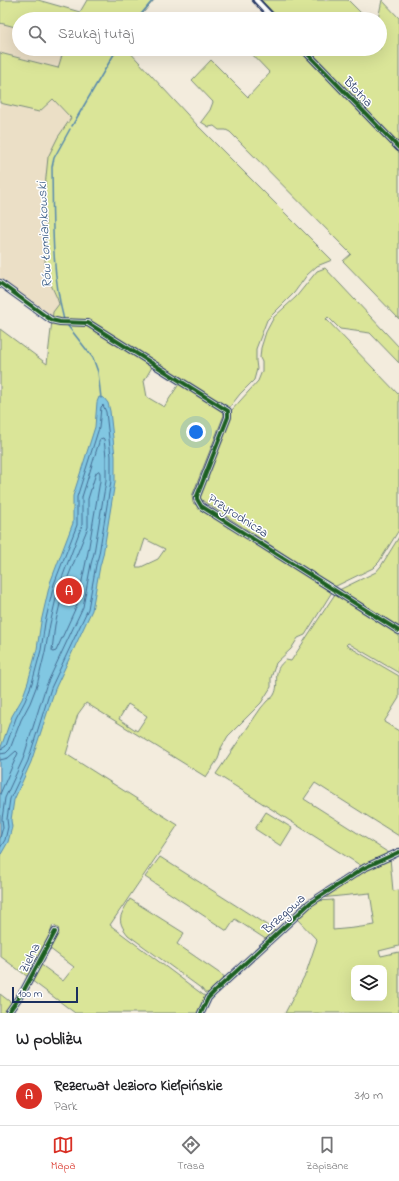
<!DOCTYPE html>
<html lang="pl">
<head>
<meta charset="utf-8">
<style>
	body { margin:0; font-family:"Indie Flower",sans-serif; background:#f6f6f6; color:#202124 }
	.controls { position:absolute; right:12px; bottom:12px; display:grid; overflow:hidden; border-radius:8px; box-shadow:0 4px 16px #0002 }
	.controls button { width:36px; height:36px; display:grid; place-items:center; padding:0; border:0; border-bottom:1px solid #e0e0e0; background:#fff; color:#202124; font:20px sans-serif }
	.scale { position:absolute; left:12px; bottom:10px; width:66px; box-sizing:border-box; padding-left:4px; border:2px solid #1b2f5e; border-top:0; font-size:11px; line-height:14px; white-space:nowrap; color:#1b2f5e; -webkit-text-stroke:3px #fff; paint-order:stroke }
	.you { position:absolute; left:196px; top:432px; width:14px; height:14px; margin:-10px; border:3px solid #fff; border-radius:50%; background:#1a73e8; box-shadow:0 0 0 6px #1a73e833 }
	.badge { display:grid; place-items:center; width:26px; height:26px; border-radius:50%; background:#d93025; color:#fff; font-size:13px; font-weight:700 }
	.pin { position:absolute; translate:-50% -50%; border:2px solid #fff; box-shadow:0 1px 4px #0006 }
	.list { margin:0; padding:0; list-style:none }
	h2 { display:flex; justify-content:space-between; align-items:center; height:52px; margin:0; padding:0 16px; font-size:17px }
	h2 small { font-size:13px; font-weight:400; color:#757577 }
	.list li { display:grid; grid-template-columns:26px 1fr auto; gap:12px; align-items:center; box-sizing:border-box; height:60px; padding:0 16px; border-top:1px solid #e0e0e0 }
	.list b { display:block; font-size:15px; white-space:nowrap }
	.list p { margin:0; font-size:13px; white-space:nowrap; color:#757577 }
	.list em { font-size:13px; font-style:normal; color:#757577 }
	.icon { flex:none; width:22px; height:22px; fill:none; stroke:currentColor; stroke-width:2; stroke-linecap:round; stroke-linejoin:round }
	.map { position:relative; flex:none; width:399px; height:1013px; overflow:hidden }
	.search { position:absolute; background:#fff; box-shadow:0 4px 16px #0002; left:12px; right:12px; top:12px; height:44px; display:flex; align-items:center; gap:10px; box-sizing:border-box; padding:0 14px; border-radius:22px; color:#757577; font-size:15px }
	.sheet { height:112px; background:#fff }
	nav { display:flex; justify-content:space-around; align-items:center; box-sizing:border-box; height:56px; border-top:1px solid #e0e0e0; background:#fff; font-size:11px; color:#757577 }
	nav a { display:grid; justify-items:center; gap:2px }
	nav .on { color:#d93025 }
	.map>svg:first-child { display:block }
</style>
</head>
<body>
<div class="map">
<svg width="399" height="1013" viewBox="0 0 399 1013">
	<rect width="100%" height="100%" fill="#f3ecdd"/>
	<filter id="ink" filterUnits="userSpaceOnUse"><feTurbulence type="fractalNoise" baseFrequency=".025" numOctaves="2"/><feDisplacementMap in="SourceGraphic" scale="8" xChannelSelector="R" yChannelSelector="G"/><feConvolveMatrix kernelMatrix="1 2 1 2 8 2 1 2 1" color-interpolation-filters="sRGB"/></filter>
	<g filter="url(#ink)">
		<path fill="#ebdfc6" d="M0 23 19 28V49H64L59 68 0 53Z
			M53 99 71 118 58 137 43 207 46 225 45 266 47 276 57 298 63 319H51L0 280V103L39 112Z"/>
		<path fill="#dae598" stroke="#7a8a7b" fill-rule="evenodd" d="M0 0H38L80 12 87 0H154L143 13 141 19H19V28L0 23Z
			M261 0H348L367 19H279Z
			M382 0 399 18V143L308 49H380V19H378Z
			M64 49H127L198 126 332 260 317 266 307 275 294 293 267 320 256 349V361L257 369 254 380 240 394 229 408 138 351 139 359 152 367 144 381 147 397 164 407 179 384 222 410 224 415 192 496 193 503 264 546 332 592 305 635 298 638 291 649 276 663 271 678V687L261 703 228 736 221 748 218 759 206 777 86 703 78 714 66 754 178 825 110 925 206 997 199 1013H75L31 980 40 964 63 981 74 967 49 948 55 934 59 929 53 925 46 946 28 977 0 956V329L47 364 53 312 59 304 57 298 47 276 45 266 46 225 43 207 48 157 58 137 71 118 53 99 39 112 0 103V53L58 68ZM145 539 165 549 158 559 141 567H136ZM128 704 147 716 137 731 119 719Z
			M247 49H298L399 153V319L343 261 351 254 230 132 226 130H219L214 126 209 127 201 122 210 110 213 102 192 80 211 60 248 97 270 73Z
			M325 268 399 347V363L370 333 340 329 328 317 326 319 399 395V530L379 562 373 568 334 587 200 499V494L230 418 231 411 258 381 262 371V362L260 358 261 348 266 332 274 317 296 297 317 271Z
			M399 537V628L339 590 376 572 381 566Z
			M335 594 399 633V673L348 643 346 645 399 676V698L384 722 399 731V836L315 783 304 799 389 853 363 867 216 774 261 708C263 706 265 703 267 701 270 698 273 698 274 695 281 683 270 671 286 660L291 661Z
			M266 812 292 828 281 846 255 829Z
			M160 857 276 931 267 940 235 919 227 931 145 877Z
			M390 858 393 891 399 890V946L379 951 381 956 399 952V1013H285L306 973 317 940 297 919 315 901 333 900V930L354 928 375 925 370 893 320 898 371 867ZM354 968H384V998H354Z
			M130 899 184 933 177 944 225 977 208 993H205L202 989 128 935C115 919 121 915 130 899Z
			M0 994 13 1004 5 1013H0Z"/>
		<path fill="#81c7e2" stroke="#588aad" d="M99 397 104 398 108 403 110 411 115 456V482L103 555 100 566 92 610 55 689 31 762 14 800 11 820 12 827 8 842 0 856V750L12 716 22 699 28 682 37 649 41 622 50 583 73 523V496L95 427 97 402Z"/>
		<g fill="none" stroke-linecap="round" stroke-linejoin="round">
			<path stroke="#446c93" stroke-width="1" d="M99 471 100 473V481L88 552 77 605 56 651 53 652 52 650 55 625 64 587 88 527V499L96 473Z
				M0 749 3 748 6 746 16 718 25 701 32 683 41 650 45 623 54 584 77 525V497L99 428 101 407 103 405 106 412 111 456V481L99 554 96 565 88 609 51 688 28 761 10 799 7 819 8 827 5 840 0 848
				M0 754 6 753 10 749 21 720 30 703 37 685 45 652 50 624 59 586 82 525V497L100 439 103 438 104 439 106 457V481L94 553 91 564 83 607 46 686 23 759 5 798 2 819 3 827 0 838
				M0 760 8 758 16 751 18 753 0 794"/>
			<path stroke="#588aad" stroke-width="1.5" d="M137 19 153 0
				M72 126 117 49
				M64 320C51 270 53 219 52 167L54 158 70 129
				M68 326 93 358 98 372 101 398"/>
			<defs>
				<path id="minor" d="M256 0 274 19
					M303 49 399 148
					M0 283 51 320 60 322 88 323 228 411V417L197 496V499L201 506 399 631
					M8 1013 24 990 55 932
					M201 1013 208 998 214 992 310 903 364 868 399 852"/>
			</defs>
			<use href="#minor" stroke="#1b2f5e" stroke-width="8"/>
			<use href="#minor" stroke="#fff" stroke-width="4.5"/>
			<defs>
				<path id="cycleway" d="M303 49 399 148
					M0 283 51 320 60 322 88 323 228 411V417L197 496V499L201 506 399 631
					M8 1013 24 990 55 932
					M201 1013 208 998 214 992 310 903 364 868 399 852"/>
			</defs>
			<use href="#cycleway" stroke="#fff" stroke-width="6"/>
			<use href="#cycleway" stroke="#1b5e20" stroke-width="4"/>
		</g>
	</g>
	<g text-anchor="middle" dominant-baseline="central" stroke-width="3" stroke-linejoin="round" paint-order="stroke">
		<g font-size="13" fill="#1b2f5e" stroke="#fff">
			<text transform="translate(358 92) rotate(46)">Błotna</text>
			<text transform="translate(238 516) rotate(33)">Przyrodnicza</text>
			<text transform="translate(284 914) rotate(-42)">Brzegowa</text>
			<text transform="translate(30 958) rotate(-63)">Zielna</text>
		</g>
		<g font-size="14" font-style="italic" fill="#3a5d86" stroke="#fff">
			<text transform="translate(45 235) rotate(-93)">Rów Łomiankowski</text>
		</g>
	</g>
</svg>
<div class="controls">
<button><svg class="icon" aria-label="layers" viewBox="0 0 24 24"><path d="M12 4l9 5-9 5-9-5zM3 14l9 5 9-5"/></svg></button>
</div>
<div class="scale">100 m</div>
<div class="you"></div>
<div class="pin badge" style="left:69px;top:591px">A</div>
<div class="search"><svg class="icon" aria-label="search" viewBox="0 0 24 24"><circle cx="10" cy="10" r="6"/><path d="M15 15l6 6"/></svg>Szukaj tutaj</div>
</div>
<section class="sheet">
<h2>W pobliżu<small></small></h2>
<ul class="list">
<li><span class="badge">A</span><div><b>Rezerwat Jezioro Kiełpińskie</b><p>Park</p></div><em>310 m</em></li>
</ul>
</section>
<nav>
<a class="on"><svg class="icon" aria-label="map" viewBox="0 0 24 24"><path d="M3 6l6-2 6 2 6-2v14l-6 2-6-2-6 2zM9 4v14M15 6v14"/></svg>Mapa</a>
<a><svg class="icon" aria-label="directions" viewBox="0 0 24 24"><path d="M12 3l9 9-9 9-9-9zM9 14v-3h6M13 9l2 2-2 2"/></svg>Trasa</a>
<a><svg class="icon" aria-label="saved" viewBox="0 0 24 24"><path d="M7 4h10v16l-5-4-5 4z"/></svg>Zapisane</a>
</nav>
</body>
</html>
